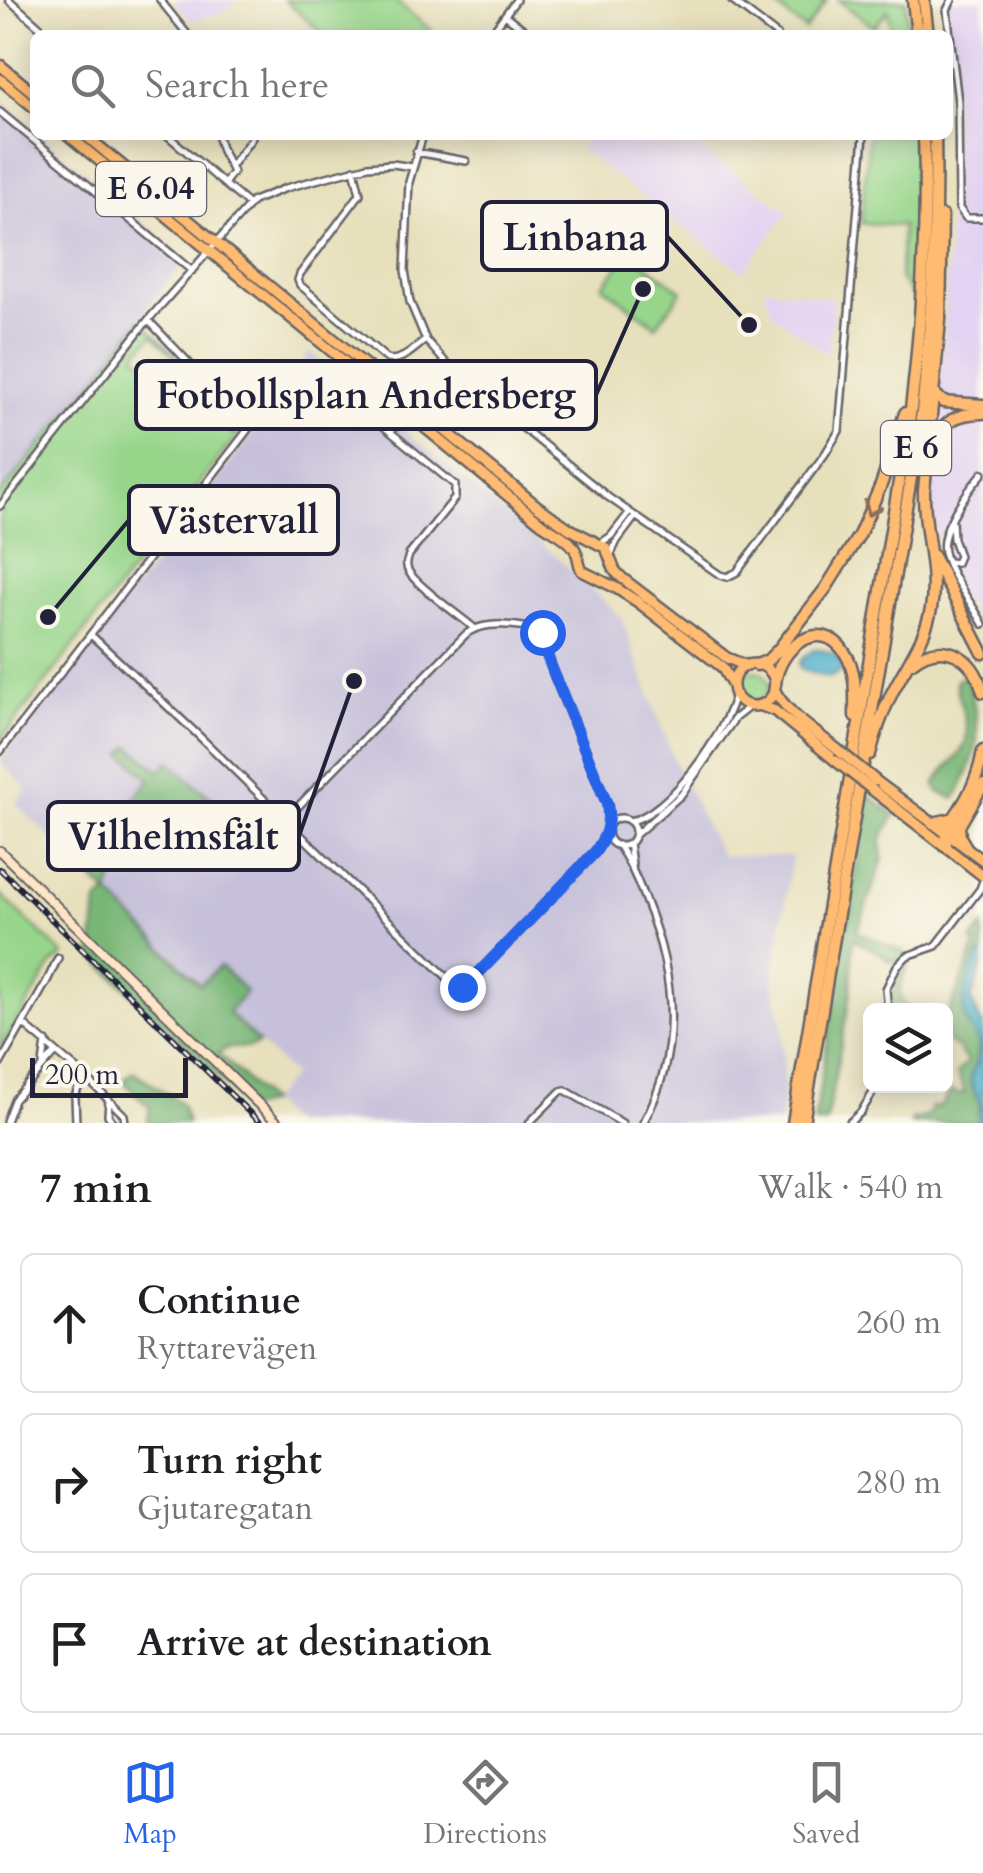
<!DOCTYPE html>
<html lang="en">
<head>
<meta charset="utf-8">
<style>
	body { margin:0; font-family:Cardo,serif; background:#f6f6f6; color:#202124 }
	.controls { position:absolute; right:30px; bottom:30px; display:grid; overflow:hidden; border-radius:15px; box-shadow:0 5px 25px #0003 }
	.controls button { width:90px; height:90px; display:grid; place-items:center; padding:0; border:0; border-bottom:2px solid #e0e0e0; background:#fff; color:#202124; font:50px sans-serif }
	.scale { position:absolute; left:30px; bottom:25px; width:158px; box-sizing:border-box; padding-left:10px; border:5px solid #22223b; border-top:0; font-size:28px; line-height:35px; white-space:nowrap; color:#22223b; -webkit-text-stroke:8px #fbf7ec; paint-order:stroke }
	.stop { position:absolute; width:30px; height:30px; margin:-22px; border:8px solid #2563eb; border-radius:50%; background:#fff }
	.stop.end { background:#2563eb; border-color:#fff; box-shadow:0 2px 10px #0008 }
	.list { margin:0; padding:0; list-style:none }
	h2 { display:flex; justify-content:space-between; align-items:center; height:130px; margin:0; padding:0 40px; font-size:42px }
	h2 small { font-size:32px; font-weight:400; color:#757577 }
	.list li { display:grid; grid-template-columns:65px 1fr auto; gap:30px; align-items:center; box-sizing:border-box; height:140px; margin:0 20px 20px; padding:0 20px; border:2px solid #e0e0e0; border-radius:15px }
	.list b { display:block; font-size:38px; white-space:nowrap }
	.list p { margin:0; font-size:32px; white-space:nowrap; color:#757577 }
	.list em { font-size:32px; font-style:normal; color:#757577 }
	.icon { flex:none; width:55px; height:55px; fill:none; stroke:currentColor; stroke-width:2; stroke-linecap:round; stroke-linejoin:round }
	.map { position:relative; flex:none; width:983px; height:1123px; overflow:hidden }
	.search { position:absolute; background:#fff; box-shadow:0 5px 25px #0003; left:30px; right:30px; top:30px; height:110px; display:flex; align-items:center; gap:25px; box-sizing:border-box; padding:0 35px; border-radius:15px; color:#757577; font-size:38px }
	.sheet { height:610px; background:#fff }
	nav { display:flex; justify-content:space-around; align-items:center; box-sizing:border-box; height:140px; border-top:2px solid #e0e0e0; background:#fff; font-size:28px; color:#757577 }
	nav a { display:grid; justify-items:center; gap:5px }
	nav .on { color:#2563eb }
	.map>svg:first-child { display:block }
</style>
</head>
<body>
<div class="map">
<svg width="983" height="1123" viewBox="0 0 983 1123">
	<rect width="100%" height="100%" fill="#fbf7ec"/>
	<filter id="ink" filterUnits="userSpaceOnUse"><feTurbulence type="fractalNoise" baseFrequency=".01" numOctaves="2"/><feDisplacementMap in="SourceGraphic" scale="20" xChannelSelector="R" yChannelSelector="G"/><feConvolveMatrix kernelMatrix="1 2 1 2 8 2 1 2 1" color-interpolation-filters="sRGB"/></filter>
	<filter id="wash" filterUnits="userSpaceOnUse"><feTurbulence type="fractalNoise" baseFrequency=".0048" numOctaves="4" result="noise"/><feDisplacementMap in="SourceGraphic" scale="40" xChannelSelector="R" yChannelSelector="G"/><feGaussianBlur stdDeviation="2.25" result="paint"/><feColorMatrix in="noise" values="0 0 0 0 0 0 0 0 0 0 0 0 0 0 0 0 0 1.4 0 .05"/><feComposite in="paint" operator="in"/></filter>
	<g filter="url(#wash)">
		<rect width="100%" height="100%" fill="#e7e0bc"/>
		<path fill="#e3d3f2" d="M174 0H236L226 12 192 21Z
			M948 0H983V633L950 577 940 550 931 498 946 305 949 219 954 218V102L948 54V35H945L943 18 944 6Z
			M587 135H680L788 212 743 272 578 148Z
			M763 287 834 299 828 355 773 314Z"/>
		<path fill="#c6c0da" d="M0 99 35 130V135H41L187 260 167 282 91 385 0 494Z
			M309 351 553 554 621 617 675 763 721 856H792L773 980 782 1021 784 1093 779 1123H291L269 1102 293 1075 228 1013 245 992 200 985 108 894 120 852 131 842 169 850 215 803 168 762 160 771 130 747 123 755 150 778 121 817 91 877 15 803 28 790 0 761 161 556 298 372Z"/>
		<path fill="#96d58a" stroke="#5c7c62" stroke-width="2.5" fill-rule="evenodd" d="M285 0H394L437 35H324Z
			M769 0H827L805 30Z
			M838 0H906L909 35H892L888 10 874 27Z
			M869 135H916L918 238 915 301 900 278 902 226 861 223Z
			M629 252 682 291 656 326 603 286Z
			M141 320 245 425 0 741V494L91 385ZM153 335 238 423 231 433 194 398H191L135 355Z
			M739 686a15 15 0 1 1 30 0a15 15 0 1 1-30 0Z
			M0 894 64 955 53 963 0 1049Z"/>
		<path fill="#78b676" stroke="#4d6c58" stroke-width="2.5" d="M961 677H966C983 728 981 752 955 799L939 792 935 786C940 770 957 762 964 746 973 727 957 702 956 682Z
			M130 746 160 771 169 761 216 803 169 851 130 842 120 852 109 894 200 985 220 966 246 992 228 1013 259 1043C242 1053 235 1042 218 1053L269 1102 250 1109 92 955 97 903 108 894 91 877 121 817 150 779 123 754Z
			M868 795 895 815 881 840 883 859 857 932 906 953 909 961C903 979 891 998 911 1010H891C888 988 890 981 903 963L889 961 882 954 853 939 851 992 826 1123H814Z
			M983 927V954L979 955C964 987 959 1013 980 1043 979 1053 970 1078 971 1084 973 1091 978 1099 981 1107L978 1113 979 1123H911L912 1120 929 1115 931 1107H940L952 1091 958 1094 965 1093 957 1073 967 1062 957 1047 946 1041V1019L976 946 971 941Z
			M133 1071 181 1103 187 1123H147L150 1108 123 1081Z"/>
		<path fill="#49afc9" stroke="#366882" stroke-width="2.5" d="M813 650C827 649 843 655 842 671L829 678 802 670 799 664 803 658Z
			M983 954C983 974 974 983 971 1001L983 1026V1123H979L978 1113 981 1107C978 1098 969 1086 971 1076 973 1066 981 1057 979 1045 978 1038 971 1031 968 1024 956 1001 969 977 980 955Z"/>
	</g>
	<g filter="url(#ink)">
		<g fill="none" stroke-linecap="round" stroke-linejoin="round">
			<defs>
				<path id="minor" d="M9 0 49 35
					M160 0 188 35
					M731 0 777 35
					M952 0 947 10 958 102 959 208 966 218H983
					M505 15 531 35
					M490 35 516 0
					M0 112 192 271
					M167 135 249 205
					M217 135 222 151 233 172 224 184
					M423 135 409 182 405 270 410 302 426 340 453 371 608 497 720 575 727 577 737 572 825 454 839 431 864 135
					M416 152 466 161
					M231 166 252 138
					M354 169 360 194 300 274 298 280 300 285 387 359C402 363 414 348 426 340
					M148 320 250 427
					M983 473C969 489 939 529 944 552 950 577 971 601 983 624
					M0 506 148 320 253 201 286 188 368 166 393 164 412 167
					M601 543 611 536 629 513
					M611 554 617 541 635 517
					M949 562 956 563 959 556 953 539 952 521
					M91 635 195 732 457 987 467 985 595 852 607 832
					M0 752 296 367 305 365 314 369 455 485V498L409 555C407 562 405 565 409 572 418 587 459 615 474 628
					M607 832a14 14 0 1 1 28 0a14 14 0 1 1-28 0Z
					M285 820 465 635C483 620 521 624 542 632L553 673 607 804 610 824
					M629 821C668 816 728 730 735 693
					M634 836 681 795 735 718 750 706
					M629 843 632 864
					M618 845C630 862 638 881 645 900 675 973 683 1051 643 1123
					M888 1011 886 989 897 966 907 956 936 946 980 889 983 881
					M23 1024 79 1071 124 1115 125 1123
					M0 1064 47 981 58 958
					M43 1064 46 1042
					M109 1100 108 1115 113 1123
					M6 1121 14 1100 56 1052
					M76 1123 75 1097 83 1074
					M529 1123 561 1091 565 1090 622 1123
					M849 1123 861 1112 877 1086"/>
				<path id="secondary" d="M0 851 278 1123"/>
				<path id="primary" d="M946 833 983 860
					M946 847 983 876"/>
				<path id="trunk" d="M0 65 35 94
					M0 79 35 108
					M68 135 540 522C550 530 568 537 574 548 579 555 578 564 582 571L616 588 638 602 722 667 733 686
					M85 135 537 506 570 529 606 548 615 571 622 578 727 658 747 666
					M733 685a21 21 0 1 1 42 0a21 21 0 1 1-42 0Z
					M774 689C787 715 817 732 838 750
					M759 705 775 711 836 761
					M876 781 946 833
					M874 791 946 847"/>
				<path id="motorway" d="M913 0 917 35
					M924 0 928 35
					M934 393 943 402 983 405
					M933 445C943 421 957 413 983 413
					M933 556 983 653
					M911 663C943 638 973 655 983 692
					M757 665 768 660 778 650 826 588 859 535 881 485 905 413
					M775 685C778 647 821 615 845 653 857 671 855 696 855 716
					M870 754C875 734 882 714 891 695 905 666 925 641 931 609 938 570 923 531 924 491L940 320 942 216
					M933 823 951 819
					M959 826 960 837 966 847
					M946 833 959 826 983 785
					M946 847C944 825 957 816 967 797 975 783 980 768 983 751
					M793 1123 911 409C922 318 927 227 924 135
					M803 1123 922 412C932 319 937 228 935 135"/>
			</defs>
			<use href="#minor" stroke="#676468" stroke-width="10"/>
			<use href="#secondary" stroke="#676468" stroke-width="12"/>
			<use href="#primary" stroke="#676468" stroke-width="14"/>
			<use href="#trunk" stroke="#676468" stroke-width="14"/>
			<use href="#motorway" stroke="#676468" stroke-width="15"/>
			<use href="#minor" stroke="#fff" stroke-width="5"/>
			<use href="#secondary" stroke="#ffe4c6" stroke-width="8"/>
			<use href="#primary" stroke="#ffbb71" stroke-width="9"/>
			<use href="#trunk" stroke="#ffbb71" stroke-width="9"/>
			<use href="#motorway" stroke="#ffbb71" stroke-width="10"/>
			<defs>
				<path id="rail" d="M0 869 260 1123"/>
			</defs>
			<use href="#rail" stroke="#22223b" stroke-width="6"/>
			<use href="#rail" stroke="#fbf7ec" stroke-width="2.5" stroke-dasharray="8" stroke-linecap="butt"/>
			<defs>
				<path id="trunk-bridge" d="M838 750 876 781
					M836 761 874 791"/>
			</defs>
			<use href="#trunk-bridge" stroke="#676468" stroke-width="14" stroke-linecap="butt"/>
			<use href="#trunk-bridge" stroke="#ffbb71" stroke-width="9"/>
		</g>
		<defs><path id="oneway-chevron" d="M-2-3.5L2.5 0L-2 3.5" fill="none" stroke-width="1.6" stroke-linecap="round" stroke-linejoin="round" transform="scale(2.5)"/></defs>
		<use stroke="#906e56" href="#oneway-chevron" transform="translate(871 509) rotate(114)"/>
	</g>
	<g fill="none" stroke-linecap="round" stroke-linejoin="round" filter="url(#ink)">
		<path stroke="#2563eb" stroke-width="12" d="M462 987 467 985 595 852C607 835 610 824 607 804L547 656 542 632"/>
	</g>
	<g text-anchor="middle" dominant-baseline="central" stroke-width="9" stroke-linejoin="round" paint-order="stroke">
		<g fill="#fbf7ec" stroke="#636270" stroke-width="2.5">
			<rect x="96" y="162" width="110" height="54" rx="8"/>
			<rect x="881" y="421" width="70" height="54" rx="8"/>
		</g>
		<g font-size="32" font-weight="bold" fill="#22223b">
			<text x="151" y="189">E 6.04</text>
			<text x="916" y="448">E 6</text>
		</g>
	</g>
	<path fill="none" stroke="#22223b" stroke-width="4" d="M749 325L667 236M643 289L596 395M48 617L129 520M354 681L299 836"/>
	<g fill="#22223b" stroke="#fbf7ec" stroke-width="4">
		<circle cx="749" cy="325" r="10"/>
		<circle cx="643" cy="289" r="10"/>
		<circle cx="48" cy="617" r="10"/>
		<circle cx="354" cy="681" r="10"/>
	</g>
	<g fill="#fbf7ec" stroke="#22223b" stroke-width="4">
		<rect x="482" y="202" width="185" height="68" rx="10"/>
		<rect x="136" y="361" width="460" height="68" rx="10"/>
		<rect x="129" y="486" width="209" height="68" rx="10"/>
		<rect x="48" y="802" width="251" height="68" rx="10"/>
	</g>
	<g font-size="38" text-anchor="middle" font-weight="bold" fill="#22223b">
		<text x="575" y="250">Linbana</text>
		<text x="366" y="408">Fotbollsplan Andersberg</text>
		<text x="234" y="533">Västervall</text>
		<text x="173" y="849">Vilhelmsfält</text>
	</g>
</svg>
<div class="controls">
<button><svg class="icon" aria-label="layers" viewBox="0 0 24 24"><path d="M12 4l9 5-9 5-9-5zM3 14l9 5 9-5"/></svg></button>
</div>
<div class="scale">200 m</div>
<div class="stop" style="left:542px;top:632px"></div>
<div class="stop end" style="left:462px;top:987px"></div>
<div class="search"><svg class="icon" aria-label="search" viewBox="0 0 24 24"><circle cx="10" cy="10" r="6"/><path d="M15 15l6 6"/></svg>Search here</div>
</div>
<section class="sheet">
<h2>7 min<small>Walk · 540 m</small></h2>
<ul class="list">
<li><svg class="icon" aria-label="ahead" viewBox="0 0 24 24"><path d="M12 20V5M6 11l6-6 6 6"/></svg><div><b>Continue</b><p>Ryttarevägen</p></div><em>260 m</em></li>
<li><svg class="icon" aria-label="right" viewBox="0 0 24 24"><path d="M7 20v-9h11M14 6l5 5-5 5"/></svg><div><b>Turn right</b><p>Gjutaregatan</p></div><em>280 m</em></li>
<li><svg class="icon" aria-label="arrive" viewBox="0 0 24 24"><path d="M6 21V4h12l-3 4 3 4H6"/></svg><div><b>Arrive at destination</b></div></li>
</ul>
</section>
<nav>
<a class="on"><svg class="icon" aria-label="map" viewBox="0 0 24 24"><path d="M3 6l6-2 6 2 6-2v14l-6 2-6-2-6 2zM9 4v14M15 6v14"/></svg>Map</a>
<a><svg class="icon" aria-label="directions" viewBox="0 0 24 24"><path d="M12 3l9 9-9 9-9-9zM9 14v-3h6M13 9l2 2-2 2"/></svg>Directions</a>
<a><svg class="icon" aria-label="saved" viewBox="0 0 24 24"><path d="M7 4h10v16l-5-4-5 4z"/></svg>Saved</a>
</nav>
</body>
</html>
